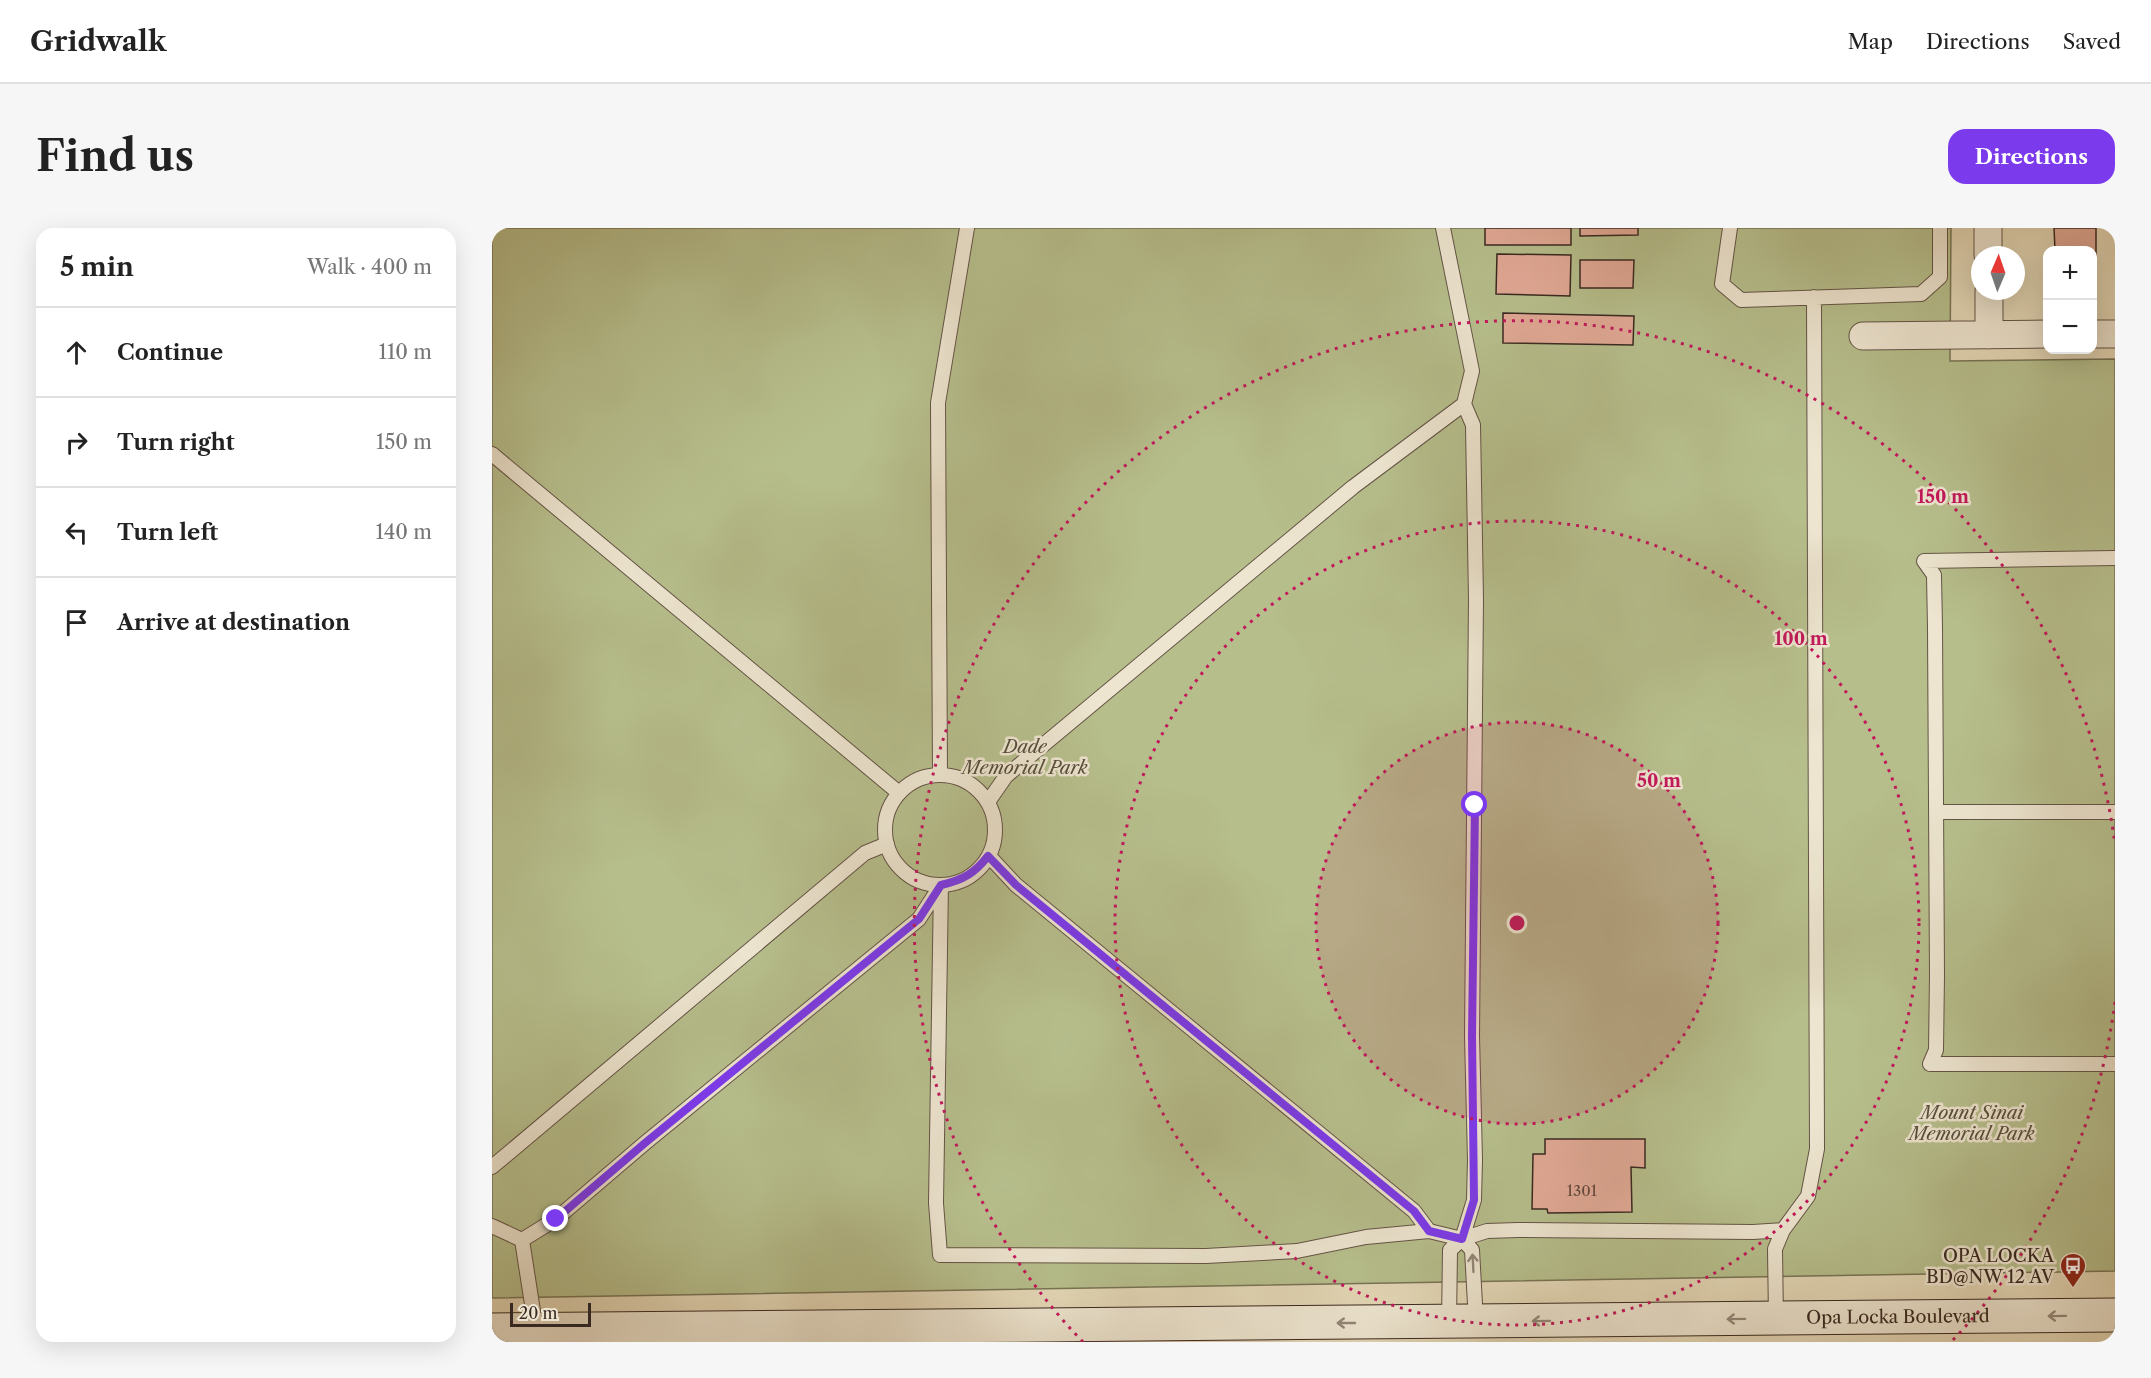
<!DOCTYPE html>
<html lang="en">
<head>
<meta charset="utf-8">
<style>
	body { margin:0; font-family:"Libre Caslon Text",serif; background:#f6f6f6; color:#222 }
	.controls { position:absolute; right:18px; top:18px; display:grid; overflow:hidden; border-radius:12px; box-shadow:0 6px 24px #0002 }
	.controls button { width:54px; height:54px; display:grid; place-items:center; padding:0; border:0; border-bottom:2px solid #e0e0e0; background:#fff; color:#222; font:30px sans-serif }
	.compass { position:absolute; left:1479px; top:18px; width:54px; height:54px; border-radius:50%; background:#fff; box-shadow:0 6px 24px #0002; rotate:2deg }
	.scale { position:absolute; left:18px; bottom:15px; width:81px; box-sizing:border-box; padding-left:6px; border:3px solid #392921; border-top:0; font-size:16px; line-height:21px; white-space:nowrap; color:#392921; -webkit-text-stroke:4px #ede5d0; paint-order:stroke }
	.stop { position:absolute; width:18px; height:18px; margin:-14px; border:4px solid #7c3aed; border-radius:50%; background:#fff }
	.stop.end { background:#7c3aed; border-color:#fff; box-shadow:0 2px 6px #0008 }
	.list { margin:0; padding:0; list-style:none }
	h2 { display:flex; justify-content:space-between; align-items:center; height:78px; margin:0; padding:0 24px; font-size:26px }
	h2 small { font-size:20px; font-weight:400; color:#767676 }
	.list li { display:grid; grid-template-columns:39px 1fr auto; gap:18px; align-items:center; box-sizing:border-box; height:90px; padding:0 24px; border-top:2px solid #e0e0e0 }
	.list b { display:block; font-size:22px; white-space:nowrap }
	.list em { font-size:20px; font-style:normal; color:#767676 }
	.icon { flex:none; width:33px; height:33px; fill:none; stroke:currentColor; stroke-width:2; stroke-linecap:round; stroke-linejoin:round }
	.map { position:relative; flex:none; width:1623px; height:1114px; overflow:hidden; border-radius:18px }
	header { display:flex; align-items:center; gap:36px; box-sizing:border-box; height:84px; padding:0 30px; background:#fff; border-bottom:2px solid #e0e0e0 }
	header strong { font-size:28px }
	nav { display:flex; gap:33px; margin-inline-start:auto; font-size:21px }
	.intro { display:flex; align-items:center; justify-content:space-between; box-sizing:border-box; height:144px; padding:0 36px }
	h1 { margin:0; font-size:42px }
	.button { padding:15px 27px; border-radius:18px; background:#7c3aed; color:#fff; font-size:21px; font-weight:700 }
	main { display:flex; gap:36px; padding:0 36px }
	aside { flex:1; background:#fff; border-radius:18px; box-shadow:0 6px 24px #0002 }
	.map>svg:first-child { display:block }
</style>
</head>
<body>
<header>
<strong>Gridwalk</strong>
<nav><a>Map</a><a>Directions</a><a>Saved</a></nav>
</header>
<div class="intro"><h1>Find us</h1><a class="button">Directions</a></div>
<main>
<aside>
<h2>5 min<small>Walk · 400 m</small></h2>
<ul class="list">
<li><svg class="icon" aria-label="ahead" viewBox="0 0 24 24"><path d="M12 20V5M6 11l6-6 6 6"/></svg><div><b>Continue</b></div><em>110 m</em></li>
<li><svg class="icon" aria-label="right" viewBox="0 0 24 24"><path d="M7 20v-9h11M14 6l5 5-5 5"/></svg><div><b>Turn right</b></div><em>150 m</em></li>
<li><svg class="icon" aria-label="left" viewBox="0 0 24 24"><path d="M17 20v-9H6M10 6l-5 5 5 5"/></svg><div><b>Turn left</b></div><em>140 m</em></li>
<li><svg class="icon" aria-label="arrive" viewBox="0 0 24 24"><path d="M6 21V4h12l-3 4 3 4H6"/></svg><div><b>Arrive at destination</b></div></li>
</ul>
</aside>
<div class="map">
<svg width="1623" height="1114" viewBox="0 0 1623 1114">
	<rect width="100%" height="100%" fill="#e3d7b6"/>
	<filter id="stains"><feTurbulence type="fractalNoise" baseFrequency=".00333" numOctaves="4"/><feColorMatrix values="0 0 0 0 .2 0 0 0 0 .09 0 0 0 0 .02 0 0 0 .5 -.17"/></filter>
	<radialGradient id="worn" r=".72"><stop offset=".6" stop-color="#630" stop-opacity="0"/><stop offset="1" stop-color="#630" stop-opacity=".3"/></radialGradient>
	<path fill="#b6be8c" stroke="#787456" stroke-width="1.5" d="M0 0H1459L1458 133 1623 131V1043L0 1070Z"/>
	<path fill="#e1a996" stroke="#392921" stroke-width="1.5" d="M993 0H1079V17H993Z
		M1088 0H1146V7L1088 8Z
		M1562 0H1604V39H1600V22H1563Z
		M1005 26 1079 27 1078 68 1004 66Z
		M1088 32H1142L1141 60H1088Z
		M1011 85 1142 88 1141 117 1011 115Z
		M1053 911H1153V940L1139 939 1140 984 1056 985 1055 981H1040L1041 926H1053Z"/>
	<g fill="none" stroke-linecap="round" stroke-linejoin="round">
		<defs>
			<path id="lane" d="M1238 0 1230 56 1249 72 1429 66 1448 49V0
				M0 226 407 565
				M1623 330 1432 333 1442 347 1443 400 1445 747 1444 822 1438 836H1623
				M448 547 446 175 475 0
				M393 602a55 55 0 1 1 110 0a55 55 0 1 1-110 0Z
				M496 574 514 548 861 259 972 176 980 143 951 0
				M1445 584H1623
				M497 628 524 657 922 983 937 1003
				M449 657 444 975 448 1027 714 1028 805 1023 874 1009 937 1003 970 1011 995 1003 1026 1002 1261 1004 1291 1002
				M0 939 373 625 395 616
				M0 998 30 1012 44 1102
				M970 1011 982 972 983 932 980 808 984 371 981 197 972 176
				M30 1012 64 991 153 915 427 691 449 657
				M1284 1091 1283 1021 1291 1002 1316 968 1325 921 1322 69
				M957 1094 958 1022 970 1011 980 1022 984 1094"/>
			<path id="street" d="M1496 0V27
				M1497 63V107
				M1600 106H1623
				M1371 108 1556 106"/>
			<g id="secondary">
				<path id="s1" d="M0 1102 1623 1087"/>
			</g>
		</defs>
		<use href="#lane" stroke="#645446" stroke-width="16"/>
		<use href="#street" stroke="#645446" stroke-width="29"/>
		<use href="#secondary" stroke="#392921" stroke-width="35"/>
		<use href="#lane" stroke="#ede5d0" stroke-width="14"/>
		<use href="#street" stroke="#ede5d0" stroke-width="27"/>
		<use href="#secondary" stroke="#ede5d0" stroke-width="33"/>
	</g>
	<defs><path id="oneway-shaft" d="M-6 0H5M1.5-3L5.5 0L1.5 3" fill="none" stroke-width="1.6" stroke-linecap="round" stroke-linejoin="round" transform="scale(1.5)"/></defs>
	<g stroke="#938778">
		<use href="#oneway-shaft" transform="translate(981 1035) rotate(-93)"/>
		<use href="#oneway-shaft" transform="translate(1565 1088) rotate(179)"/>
		<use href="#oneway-shaft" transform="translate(1244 1091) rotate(179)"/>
		<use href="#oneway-shaft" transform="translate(1049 1093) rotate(179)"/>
		<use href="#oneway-shaft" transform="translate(854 1095) rotate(180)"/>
	</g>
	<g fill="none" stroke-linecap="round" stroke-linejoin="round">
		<path stroke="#7c3aed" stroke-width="8" d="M64 991 153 915 427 691 449 657C471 652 483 645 496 628L524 657 922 983 937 1003 970 1011 982 972 980 808 983 577"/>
	</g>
	<circle cx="1025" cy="695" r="201" fill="#c2185b" fill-opacity=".12"/>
	<g fill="none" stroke="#c2185b" stroke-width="3" stroke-dasharray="3 6">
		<circle cx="1025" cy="695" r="201"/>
		<circle cx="1025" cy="695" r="402"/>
		<path d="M1623 774A603 603 0 0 1 1459 1114M591 1114A603 603 0 1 1 1623 616"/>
	</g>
	<defs>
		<symbol id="bus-pin" viewBox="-11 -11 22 30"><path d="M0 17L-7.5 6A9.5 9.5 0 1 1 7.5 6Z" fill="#8f2418" stroke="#ede5d0"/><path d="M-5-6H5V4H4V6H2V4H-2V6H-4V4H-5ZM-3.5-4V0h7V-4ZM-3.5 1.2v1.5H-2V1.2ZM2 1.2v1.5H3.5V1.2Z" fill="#fff"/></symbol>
	</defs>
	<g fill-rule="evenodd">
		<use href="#bus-pin" x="1566" y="1023" width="30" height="40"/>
	</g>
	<g text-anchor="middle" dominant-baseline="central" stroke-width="5" stroke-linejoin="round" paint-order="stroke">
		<g font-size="15" fill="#63493e">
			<text x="1090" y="962">1301</text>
		</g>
		<g font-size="18" font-style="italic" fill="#584e3c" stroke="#ede5d0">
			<text x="533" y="519">Dade<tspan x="533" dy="21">Memorial Park</tspan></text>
			<text x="1480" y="885">Mount Sinai<tspan x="1480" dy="21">Memorial Park</tspan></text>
		</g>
		<g font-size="18" fill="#392921" stroke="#ede5d0" text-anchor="end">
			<text x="1562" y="1028">OPA LOCKA<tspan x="1562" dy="21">BD@NW 12 AV</tspan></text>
		</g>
		<g font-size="18" fill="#392921" stroke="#ede5d0">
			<text stroke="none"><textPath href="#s1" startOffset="1406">Opa Locka Boulevard</textPath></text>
		</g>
	</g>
	<circle cx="1025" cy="695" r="9" fill="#c2185b" stroke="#ede5d0" stroke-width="3"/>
	<g font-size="18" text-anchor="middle" font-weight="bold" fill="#c2185b" stroke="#ede5d0" stroke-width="5" stroke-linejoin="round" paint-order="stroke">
		<text x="1451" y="275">150 m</text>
		<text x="1309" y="417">100 m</text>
		<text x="1167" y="559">50 m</text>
	</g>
	<rect width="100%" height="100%" filter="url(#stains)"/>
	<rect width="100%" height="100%" fill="url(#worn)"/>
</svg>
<div class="controls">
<button>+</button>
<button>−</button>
</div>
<svg class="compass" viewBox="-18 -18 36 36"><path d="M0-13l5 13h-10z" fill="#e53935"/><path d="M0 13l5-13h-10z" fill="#767676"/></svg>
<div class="scale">20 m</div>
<div class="stop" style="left:983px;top:577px"></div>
<div class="stop end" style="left:64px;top:991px"></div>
</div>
</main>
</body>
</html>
